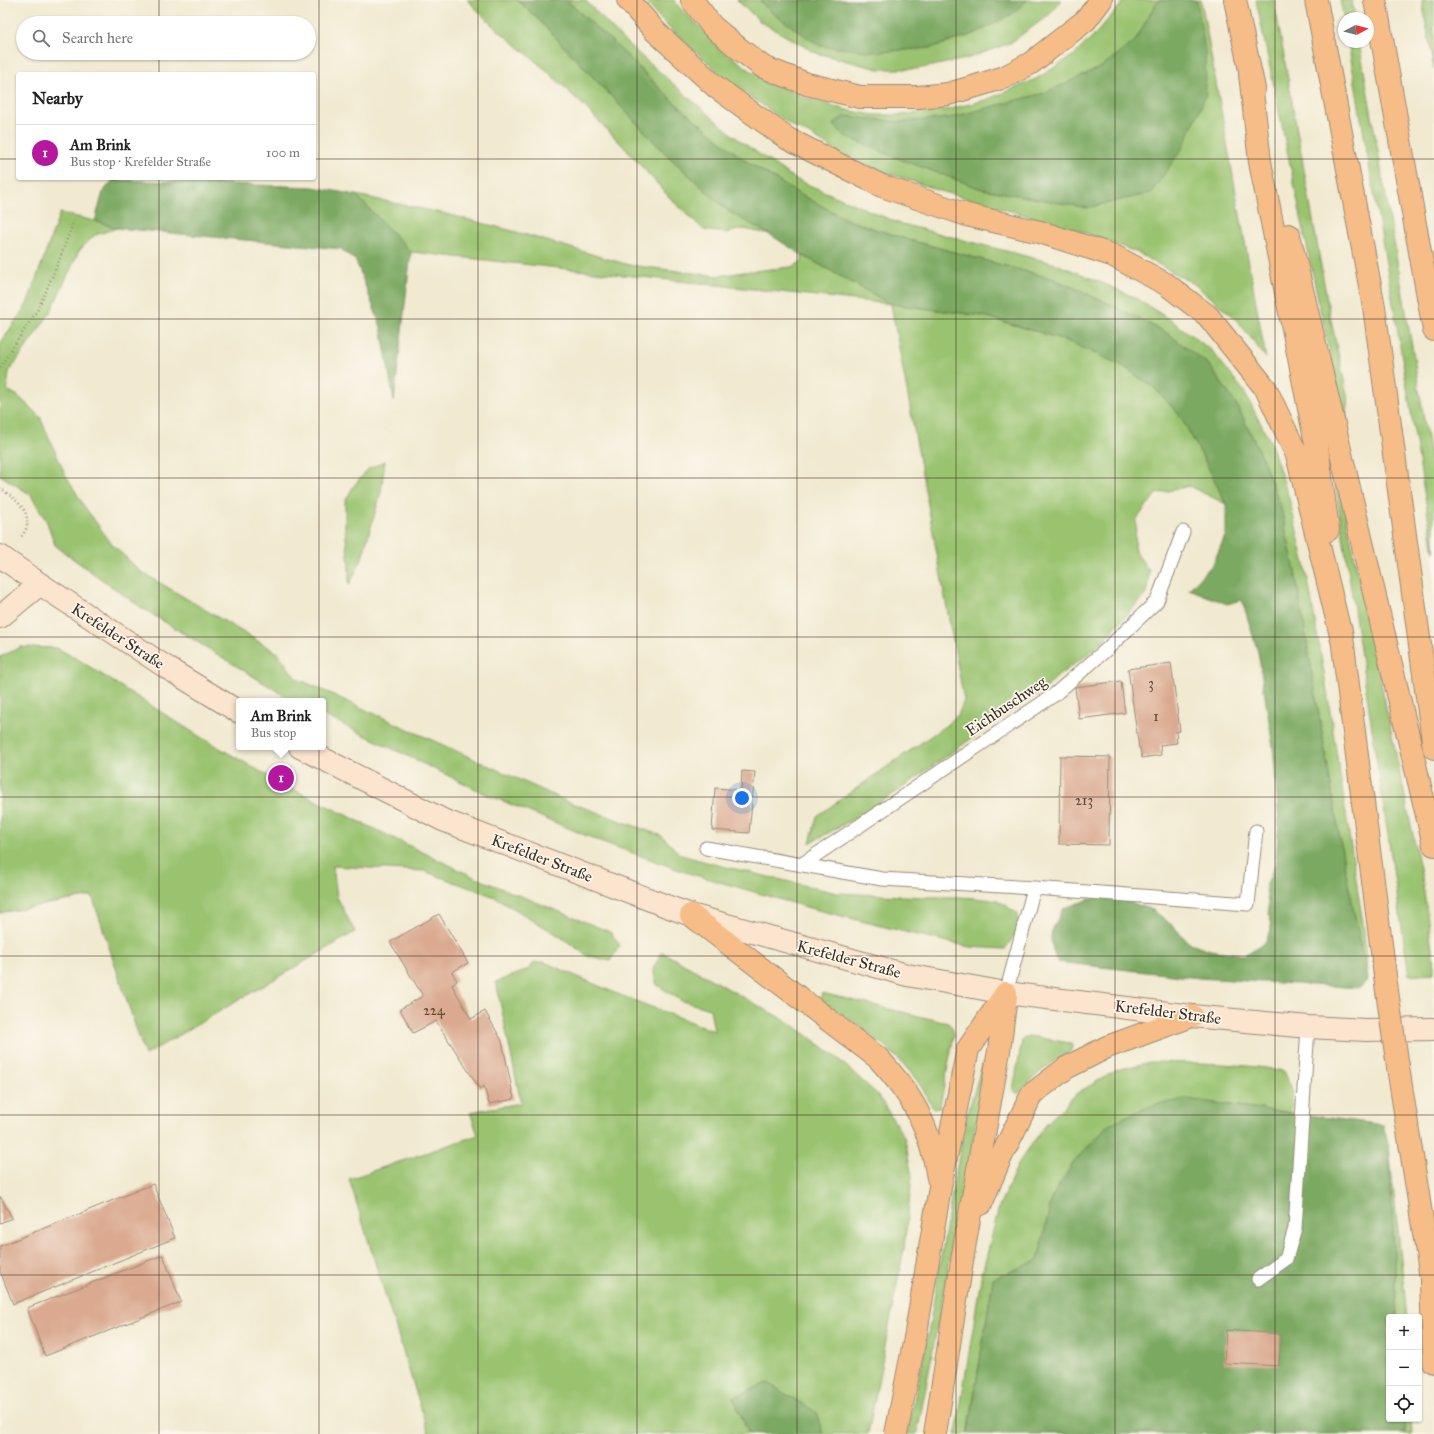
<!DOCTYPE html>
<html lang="en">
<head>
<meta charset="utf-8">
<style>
	body { margin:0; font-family:"IM FELL Great Primer",serif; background:#f6f6f6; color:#222 }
	.controls { position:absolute; right:12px; bottom:12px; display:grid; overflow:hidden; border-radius:4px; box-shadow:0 1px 3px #0004 }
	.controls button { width:36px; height:36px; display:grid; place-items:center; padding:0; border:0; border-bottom:1px solid #e0e0e0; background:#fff; color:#222; font:20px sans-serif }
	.compass { position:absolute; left:1338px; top:12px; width:36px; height:36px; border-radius:50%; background:#fff; box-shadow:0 1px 3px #0004; rotate:83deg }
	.you { position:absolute; left:742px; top:798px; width:14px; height:14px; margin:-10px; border:3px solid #fff; border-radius:50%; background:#1a73e8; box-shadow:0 0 0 6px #1a73e833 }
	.badge { display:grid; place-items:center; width:26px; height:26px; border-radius:50%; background:#b5179e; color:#fff; font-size:13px; font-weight:700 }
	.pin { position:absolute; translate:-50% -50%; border:2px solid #fff; box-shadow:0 1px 4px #0006 }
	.popup { position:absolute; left:236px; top:698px; width:90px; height:52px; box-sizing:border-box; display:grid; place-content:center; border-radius:4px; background:#fff; filter:drop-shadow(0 1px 3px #0005); font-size:13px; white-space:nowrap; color:#767676 }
	.popup b { font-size:15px; color:#222 }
	.popup::after { content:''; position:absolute; left:50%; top:100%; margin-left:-8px; border:8px solid transparent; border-top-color:#fff }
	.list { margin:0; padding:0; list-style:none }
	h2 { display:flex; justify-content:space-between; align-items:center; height:52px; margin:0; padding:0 16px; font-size:17px }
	h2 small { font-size:13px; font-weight:400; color:#767676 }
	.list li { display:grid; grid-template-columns:26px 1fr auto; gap:12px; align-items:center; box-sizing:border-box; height:56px; padding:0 16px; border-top:1px solid #e0e0e0 }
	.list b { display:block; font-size:15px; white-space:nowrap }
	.list p { margin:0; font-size:13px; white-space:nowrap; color:#767676 }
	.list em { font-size:13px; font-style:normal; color:#767676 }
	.icon { flex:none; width:22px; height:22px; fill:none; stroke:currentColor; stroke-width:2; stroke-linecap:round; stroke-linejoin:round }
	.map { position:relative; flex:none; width:1434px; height:1434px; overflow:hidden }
	.search { position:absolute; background:#fff; box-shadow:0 1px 3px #0004; left:16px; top:16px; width:300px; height:44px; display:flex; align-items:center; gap:10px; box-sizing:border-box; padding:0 14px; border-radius:22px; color:#767676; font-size:15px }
	.panel { position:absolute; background:#fff; box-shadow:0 1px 3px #0004; left:16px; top:72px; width:300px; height:108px; border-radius:4px }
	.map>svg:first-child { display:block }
</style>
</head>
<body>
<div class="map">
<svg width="1434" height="1434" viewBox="0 0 1434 1434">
	<rect width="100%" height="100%" fill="#fbf7ec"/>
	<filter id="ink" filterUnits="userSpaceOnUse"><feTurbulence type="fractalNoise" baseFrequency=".025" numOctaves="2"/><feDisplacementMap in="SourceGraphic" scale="8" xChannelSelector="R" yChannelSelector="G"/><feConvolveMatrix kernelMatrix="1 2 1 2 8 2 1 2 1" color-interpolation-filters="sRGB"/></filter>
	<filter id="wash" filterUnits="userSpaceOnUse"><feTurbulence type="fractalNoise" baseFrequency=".012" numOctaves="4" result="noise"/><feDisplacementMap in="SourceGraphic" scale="16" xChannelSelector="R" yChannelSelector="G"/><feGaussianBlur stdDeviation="0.9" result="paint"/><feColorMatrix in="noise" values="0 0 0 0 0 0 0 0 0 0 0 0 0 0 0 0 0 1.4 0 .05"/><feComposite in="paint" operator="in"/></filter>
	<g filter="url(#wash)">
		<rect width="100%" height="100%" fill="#f1e9d0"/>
		<path fill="#9ac36f" stroke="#6a7646" d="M467 0H517L537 18 666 154 728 211 769 234 744 229 725 233 704 230 670 198 626 149 583 105 545 69 492 25Z
			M566 0H585L623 40 688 97 739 140 795 179 898 223 1056 264 1086 276 1134 297 1175 323 1212 351 1243 390 1270 441 1289 498 1306 569 1325 679 1364 931 1368 979 1344 864 1295 571 1280 504 1259 450 1236 404 1209 365 1167 333 1112 305 1054 279 909 240 848 220 794 191 743 159 676 104 617 46Z
			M644 0H674L679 7 727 53 754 73 805 98 846 110 873 115H901L950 109 986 100 1036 79 1074 55 1099 30 1125 0H1201L1266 358 1238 321 1194 284 1136 252 1080 231 941 191 872 168 837 152 811 135 792 126 727 80 666 25Z
			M737 0H759L771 12 878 52 930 48 974 34 1012 14 1027 0H1062L1049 15 1010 43 966 59 917 69H878L816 53 761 22Z
			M1256 0H1274L1329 311 1348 399 1345 422 1321 314Z
			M1340 0H1352L1355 18H1344V19Z
			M1422 0H1434V69Z
			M1348 42H1359L1413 352 1434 481V552L1396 321Z
			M356 195 446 214 513 231 629 265 719 276 743 272 791 267 802 262V255L891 304 984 316 1065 340 1123 366 1155 388 1181 417 1205 461 1226 504 1189 486 1156 494 1136 520 1135 551 1149 571 1147 593 1094 650 1059 675 1042 691 993 723 895 793 850 821 810 843 817 816 945 726 958 715 964 701 891 304 411 252Z
			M60 213 95 221 117 228 95 235 79 251 50 313 9 372 7 390 18 396 40 417 65 474 84 506 111 543 140 571 278 653 296 678 566 801 662 836 681 855 714 864 837 893 925 897H961L997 900 1017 913 1018 930 1005 949 970 947 905 932 806 907 685 872 597 840 488 795 323 715V701H294L290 699 142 608 69 556 55 545 47 522 31 495 0 475V344L27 304Z
			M385 461 381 492 362 558 349 585V564L345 529V502L353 487 367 470Z
			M1335 483 1343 502 1422 878 1434 964V973L1409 975Z
			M21 647 57 648 79 660 202 738 286 786 476 878 610 932 620 945 610 961 586 955 561 937 495 897 424 871 333 866 337 897 355 932 145 1055 92 896 0 913V657Z
			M662 952 793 1025 835 1056 878 1095 905 1139 912 1177 904 1248 868 1434H823L815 1412 733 1397 749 1434H429L349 1179 478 1135 470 1112 521 1103 496 982 529 969 534 963 544 962 615 993 714 1031 710 1009 682 1001 657 985 653 969Z
			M822 993 948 1023 952 1027 954 1035 940 1107 933 1108C929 1101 925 1093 921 1086 896 1050 857 1023 820 1000Z
			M1029 1036 1070 1043 1072 1046 1071 1051C1050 1062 1034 1077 1018 1094L1013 1090 1022 1041 1025 1037Z
			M1151 1062C1196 1063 1240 1063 1284 1071 1291 1085 1294 1098 1291 1113L1185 1099 1052 1197 1039 1260 993 1279 968 1434H956L981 1278 999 1207 1019 1162 1047 1123 1077 1093 1117 1070Z
			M983 1063 987 1070 976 1122 917 1434H907L928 1334 953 1187 967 1115Z
			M1389 1147 1407 1317H1397Z
			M1405 1419H1412L1413 1434H1406Z"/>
		<path fill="#7ba962" stroke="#5b6a40" d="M517 0H566L617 46 676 104 743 159 794 191 848 220 909 240 1054 279 1112 305 1167 333 1209 365 1236 404 1259 450 1280 504 1295 571 1344 864 1368 979 1360 988 1199 978 1057 962C1047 935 1050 932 1064 908L1099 896 1127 901 1153 910 1174 927 1188 942 1210 950 1244 955 1264 944 1271 930 1266 887 1276 862 1279 821 1273 747 1258 652 1242 600 1227 604 1189 589 1213 564 1226 534V504L1205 461 1181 417 1155 388 1123 366 1065 340 984 316 891 304 802 255 769 234 728 211 666 154 537 18Z
			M759 0H1027L1012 14 974 34 930 48 878 52 820 46 771 12Z
			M1158 0H1194L1197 2 1205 51 1206 95 1183 147 1151 193 1087 208 982 189 891 156 845 136 833 124 845 116 900 122 949 118 1044 93 1101 67 1135 41Z
			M113 180 313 187 356 195 411 252 394 401 381 327 356 261 341 249 116 228 95 221 103 192Z
			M1185 1099 1383 1125 1389 1147 1397 1317H1389V1419H1405L1406 1434H968L993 1279 1038 1260 1052 1197 1075 1160 1110 1124 1146 1107Z
			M768 1383 816 1412 823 1434H749L733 1397Z"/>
		<g id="blocks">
			<path fill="#daa98f" d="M1171 663 1180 731 1176 732 1177 743 1160 745 1161 755 1142 758 1140 748H1139L1128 669Z
				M1121 681 1125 713 1079 719 1075 687Z
				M1060 756 1110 757 1109 845 1059 844Z
				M742 771 755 772 749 833 712 830 715 788 741 790Z
				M439 914 468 963 452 972 457 981 452 985 471 1019 485 1011 502 1041 514 1099 489 1104 484 1086 480 1089 436 1021 413 1033 400 1009 423 996 390 942Z
				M153 1184 175 1238 13 1304 0 1271V1246Z
				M0 1196 12 1218 0 1223Z
				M163 1255 181 1302 45 1356 27 1308Z
				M1226 1330 1281 1334 1279 1366 1224 1363Z"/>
		</g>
	</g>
	<g filter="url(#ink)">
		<use href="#blocks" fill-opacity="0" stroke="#968a77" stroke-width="1"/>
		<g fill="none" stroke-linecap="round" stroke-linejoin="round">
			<defs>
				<path id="lane" d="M706 848 882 879 1034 888
					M801 865 1054 695 1107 649 1157 601 1183 532
					M1006 993 1034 888 1248 904 1256 831
					M1258 1279 1286 1259 1295 1228 1308 1027"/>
				<path id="secondary" d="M0 556 40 584 169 669 239 712
					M0 617 40 584
					M300 747 443 820 661 904 691 915 907 975 1006 993 1192 1016 1308 1027 1366 1030 1434 1029"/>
				<path id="highway" d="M628 0 656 32 716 87 788 139 882 186 967 215 1040 232 1112 255 1166 284 1208 316 1266 389 1297 455 1343 644
					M692 0 712 26 737 47 763 67 807 84 860 97H918L948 94 976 86 1005 77 1031 63 1086 20 1101 0
					M1235 0 1254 89
					M1316 0 1374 307 1434 748
					M1375 0 1434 330
					M1250 74 1260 162 1318 454 1328 530
					M1289 235 1434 845
					M1341 630 1387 991
					M691 915 878 1058C913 1096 930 1126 938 1178
					M1398 1067 1434 1297
					M981 1204 999 1161 1032 1094 1066 1068 1107 1047 1192 1016
					M1431 1282 1434 1362
					M896 1434 916 1333 940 1187 968 1049 1006 993
					M935 1434 965 1242 999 1051 1006 996"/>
			</defs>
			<use href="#lane" stroke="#968a77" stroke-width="15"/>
			<use href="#secondary" stroke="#968a77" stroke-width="24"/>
			<use href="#highway" stroke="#968a77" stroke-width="24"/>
			<path stroke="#968a77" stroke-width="2.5" stroke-dasharray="1 3" stroke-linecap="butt" d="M0 367 38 309 56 268 74 221
				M0 488C12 497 30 508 27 526 27 529 23 534 21 537"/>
			<use href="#lane" stroke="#fff" stroke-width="13"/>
			<use href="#secondary" stroke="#fce5cf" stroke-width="22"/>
			<use href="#highway" stroke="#f7bd88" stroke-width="22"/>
			<defs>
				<path id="highway-bridge" d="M1387 991 1398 1067"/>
			</defs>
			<use href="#highway-bridge" stroke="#968a77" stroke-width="24" stroke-linecap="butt"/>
			<use href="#highway-bridge" stroke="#f7bd88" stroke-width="22"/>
		</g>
	</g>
	<path fill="none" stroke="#3b2a1e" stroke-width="1" stroke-opacity="0.55" d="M159 0V23M319 0V1434M478 0V1434M637 0V1434M797 0V1434M956 0V1434M1115 0V1434M1275 0V1434M159 53V74M0 159H18M314 159H1434M159 178V1434M0 319H1434M0 478H1434M0 637H1434M0 797H1434M0 956H1434M0 1115H1434M0 1275H1434"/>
	<g text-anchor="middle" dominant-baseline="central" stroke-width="3.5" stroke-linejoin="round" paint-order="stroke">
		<g font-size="14" fill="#634a3a">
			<text x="1151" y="683">3</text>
			<text x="1156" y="716">1</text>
			<text x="1084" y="800">213</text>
			<text x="434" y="1010">224</text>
		</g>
		<g font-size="16" fill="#3b2a1e" stroke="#fbf7ec">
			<text transform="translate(118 636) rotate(33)">Krefelder Straße</text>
			<text transform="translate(1006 706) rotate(-34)">Eichbuschweg</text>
			<text transform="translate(542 858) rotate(21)">Krefelder Straße</text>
			<text transform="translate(849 959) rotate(15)">Krefelder Straße</text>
			<text transform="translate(1168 1012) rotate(7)">Krefelder Straße</text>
		</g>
	</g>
</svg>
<div class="controls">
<button>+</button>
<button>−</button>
<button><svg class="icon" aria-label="locate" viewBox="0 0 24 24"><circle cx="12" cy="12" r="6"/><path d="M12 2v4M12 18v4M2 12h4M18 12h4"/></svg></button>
</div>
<svg class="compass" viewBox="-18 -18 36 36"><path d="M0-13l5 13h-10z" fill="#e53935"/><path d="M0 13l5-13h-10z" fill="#767676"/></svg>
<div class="you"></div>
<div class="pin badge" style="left:281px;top:778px">1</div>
<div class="popup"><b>Am Brink</b>Bus stop</div>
<div class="search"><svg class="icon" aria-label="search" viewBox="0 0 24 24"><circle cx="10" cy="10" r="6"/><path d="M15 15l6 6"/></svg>Search here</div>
<section class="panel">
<h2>Nearby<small></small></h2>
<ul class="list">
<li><span class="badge">1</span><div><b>Am Brink</b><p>Bus stop · Krefelder Straße</p></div><em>100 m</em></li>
</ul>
</section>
</div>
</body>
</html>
